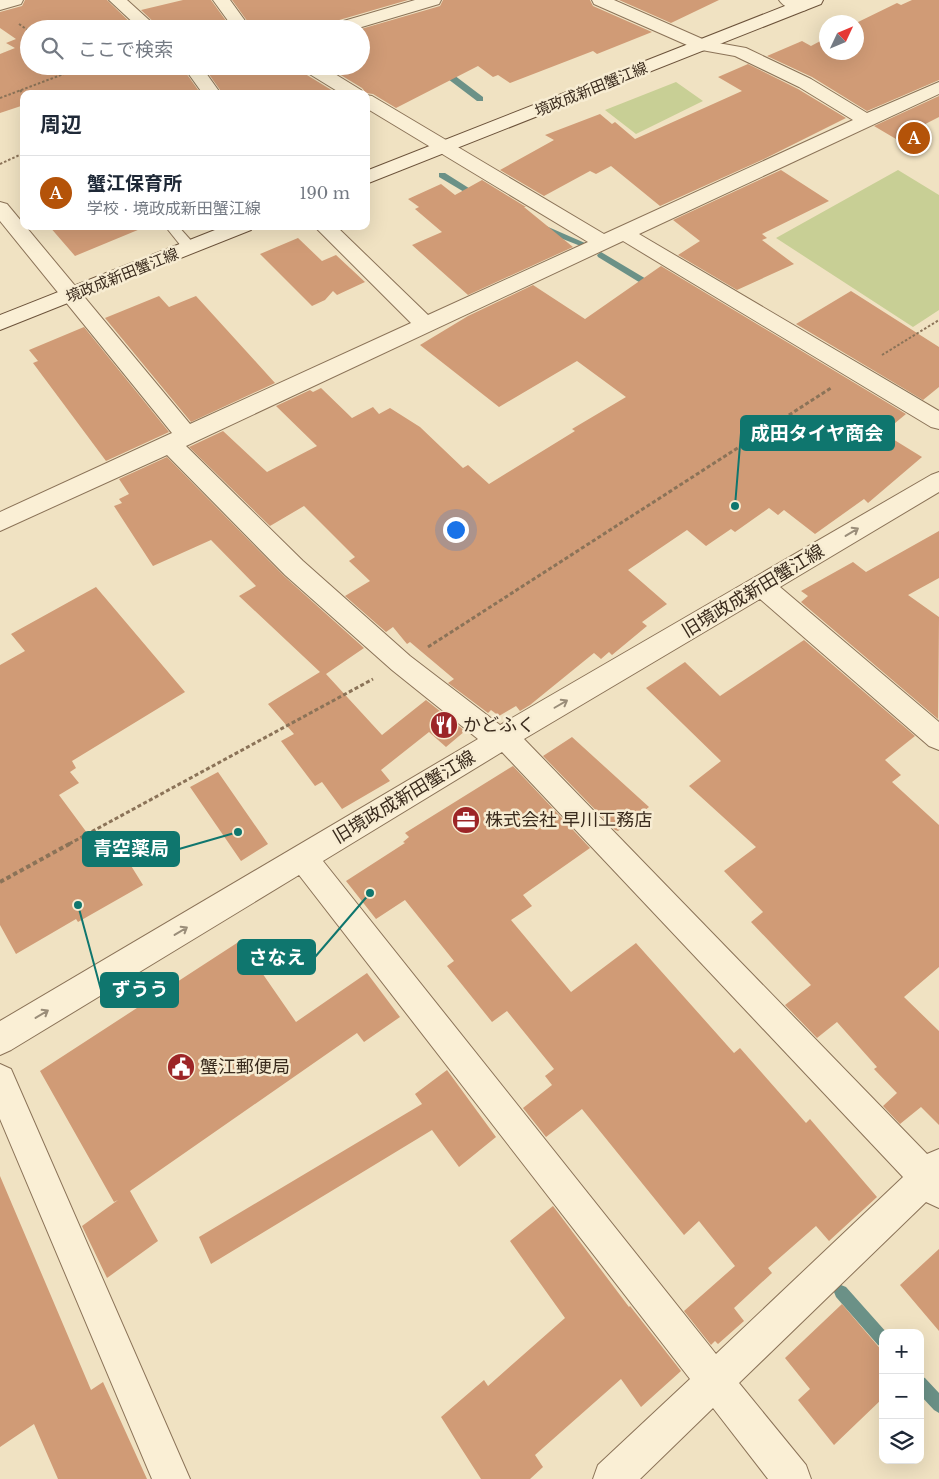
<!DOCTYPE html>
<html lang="ja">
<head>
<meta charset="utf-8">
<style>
	body { margin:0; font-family:"Libre Baskerville","Noto Sans JP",serif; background:#f2f2f3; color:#1f2937 }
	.controls { position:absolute; right:15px; bottom:15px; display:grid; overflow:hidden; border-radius:10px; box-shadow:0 5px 20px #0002 }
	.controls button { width:45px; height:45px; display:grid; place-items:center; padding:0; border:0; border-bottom:1px solid #e0e1e3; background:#fff; color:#1f2937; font:25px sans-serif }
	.compass { position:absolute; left:819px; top:15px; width:45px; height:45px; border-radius:50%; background:#fff; box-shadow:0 5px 20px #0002; rotate:46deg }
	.you { position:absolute; left:455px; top:529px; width:18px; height:18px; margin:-12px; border:4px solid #fff; border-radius:50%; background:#1a73e8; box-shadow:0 0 0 8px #1a73e833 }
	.badge { display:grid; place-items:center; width:32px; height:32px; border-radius:50%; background:#b45309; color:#fff; font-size:16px; font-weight:700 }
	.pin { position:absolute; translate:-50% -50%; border:2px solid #fff; box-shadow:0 1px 5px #0006 }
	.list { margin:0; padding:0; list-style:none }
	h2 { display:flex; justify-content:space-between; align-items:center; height:65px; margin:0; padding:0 20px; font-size:21px }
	h2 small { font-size:16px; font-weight:400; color:#747a83 }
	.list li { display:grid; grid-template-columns:32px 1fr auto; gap:15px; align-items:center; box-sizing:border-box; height:75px; padding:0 20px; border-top:1px solid #e0e1e3 }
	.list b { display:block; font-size:19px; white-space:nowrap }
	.list p { margin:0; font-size:16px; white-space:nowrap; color:#747a83 }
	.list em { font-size:16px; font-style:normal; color:#747a83 }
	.icon { flex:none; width:28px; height:28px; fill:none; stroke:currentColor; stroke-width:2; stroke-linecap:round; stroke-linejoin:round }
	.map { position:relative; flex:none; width:939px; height:1479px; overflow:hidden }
	.search { position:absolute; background:#fff; box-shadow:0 5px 20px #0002; left:20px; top:20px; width:350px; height:55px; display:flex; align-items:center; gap:12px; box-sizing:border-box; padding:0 18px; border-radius:28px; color:#747a83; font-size:19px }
	.panel { position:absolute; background:#fff; box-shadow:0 5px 20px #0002; left:20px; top:90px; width:350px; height:140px; border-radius:10px }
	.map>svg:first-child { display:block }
</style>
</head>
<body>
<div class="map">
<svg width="939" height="1479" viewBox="0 0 939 1479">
	<rect width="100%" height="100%" fill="#f0e2c2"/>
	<path fill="#c8cf95" d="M676 82 703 101 636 134 605 110Z
		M898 170 939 195V310L913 327 776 238Z"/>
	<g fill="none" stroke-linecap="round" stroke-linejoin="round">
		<path fill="#6b9187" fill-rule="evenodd" d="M440 69H446L483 97V101H477L440 73Z
			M439 173H445L483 197 476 199 439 177Z
			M540 226H546L585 243 584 245H578L540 230Z
			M601 252 658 286 659 288 658 290H652L598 257 597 255Z
			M841 1285 846 1287 887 1333H883V1347L878 1345 836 1297 834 1292 836 1287Z
			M920 1376 925 1378 939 1393V1413L934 1410 920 1395Z"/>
	</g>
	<path fill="#d09b76" d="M25 0H107L137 29H29V66H181L201 94H24V105L0 113V54L15 48 6 43 16 39 0 28V12L22 6Z
		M183 0H211L232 29H161L141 10Z
		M232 0H408L329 23 326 29H253Z
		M443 0H590L593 6 652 32 597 54 593 51 510 83 498 75 493 77 478 66 396 108 373 94 366 93 362 88 326 66H361V29L440 6Z
		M619 0H719L671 23Z
		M912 0H939V80L867 111 812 77 767 56 802 41 811 46 826 38V52H856V23L897 3 901 5Z
		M748 64 798 89 846 118 764 159 660 206 611 166 596 174 590 171 544 196 500 170 554 140 545 135 600 114 612 124 615 122 635 139 742 91 718 77Z
		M203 66H298L302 72 338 94H223Z
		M939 96V117L896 139 874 126Z
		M781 170 829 201 762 234 767 238 762 240 794 264 737 290 678 255 700 241 673 220Z
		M482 180 526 207H524L573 247 468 295 412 245 442 232 415 209 419 207 408 199 441 184 455 195Z
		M49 226H145V227L75 256Z
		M298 238 322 261 336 255 365 282 337 295 333 291 325 300 312 306 260 254Z
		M661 266 906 414 883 433 922 457 868 503 864 499 815 534 784 510 778 515 769 508 735 532 731 529 706 546 687 530 628 570 667 604 642 622 647 626 612 655 609 652 601 659 594 653 530 705 520 711 516 706 499 716 491 710 488 713 448 683 454 679 410 642 407 644 393 627 386 632 345 596 370 581 349 561 355 557 304 506 270 526 189 447 223 431 267 472 317 446 276 406 310 390 313 392 321 388 352 418 373 407 379 414 390 408 420 427 463 468 468 465 489 484 575 431 572 429 626 397 577 361 499 407 420 345 468 316 533 285 585 319Z
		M851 291 939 347V387L923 400 796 324Z
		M159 296 169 307 196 296 275 383 191 422 105 318Z
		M84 327 169 432 106 461 33 363 38 361 29 350Z
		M167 457 284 576 364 648 326 674 382 735 426 700 465 731 446 747 429 732 381 770 390 781 342 809 322 782 315 786 281 741 294 734 268 704 320 672 239 596 256 586 211 540 153 566 114 506 122 503 119 499 129 494 119 479Z
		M939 531V578L908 595 939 617 938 719 801 602 808 596 801 591 853 562 866 572Z
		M96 587 185 692 72 761 76 768 70 772 79 783 59 795 93 841 110 832 143 885 78 922 76 919 16 954 0 925V665L25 651 11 634Z
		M804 640 915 736 885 760 901 775 892 782 939 825V967L904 997 939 1031V1125L921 1107 900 1124 883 1106 897 1093 874 1069 877 1067 837 1022 817 1038 785 1005 811 985 751 922 763 912 724 871 756 847 689 786 721 761 646 688 685 662 720 696Z
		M572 737 649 807 618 831 615 830 543 756Z
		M513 766 590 848 523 895 532 906 511 920 571 992 636 943 734 1053 740 1048 806 1123 810 1119 877 1197 829 1241 816 1226 768 1268 772 1273 734 1308 744 1321 718 1344 715 1341 711 1345 684 1311 735 1266 699 1221 684 1235 582 1109 546 1137 523 1108 552 1085 545 1076 554 1069 507 1011 492 1022 447 966 454 961 405 900 376 919 346 881 405 843 403 842 409 837 405 833Z
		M218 772 268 844 241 861 190 787Z
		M240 941 296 1022 367 973 400 1017 364 1042 357 1033 130 1191 158 1241 107 1278 82 1226 118 1200 114 1202 40 1071Z
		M447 1070 496 1137 459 1167 432 1130 211 1264 199 1237 422 1104 415 1094Z
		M0 1176 91 1390 103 1382 147 1479H58L34 1424 0 1447Z
		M553 1206 629 1307 630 1306 681 1371 641 1407 621 1379 535 1455 543 1467 530 1479H481L441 1417 484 1380 488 1386 565 1318 510 1241Z
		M939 1249V1331L900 1285Z
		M842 1304 883 1352V1398L834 1445 798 1400 810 1389 785 1358Z"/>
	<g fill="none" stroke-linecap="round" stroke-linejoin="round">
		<defs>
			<path id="service" d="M165 226H178L195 245 196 248 195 251H185Z"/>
			<path id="minor" d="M0 0H23L21 4 0 10Z
				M109 0H127L159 29H140Z
				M213 0H230L251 29H234Z
				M415 0H441L439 4 355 29H328L330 25Z
				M592 0H614L707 41 746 48 811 79 867 113 939 82V94L639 234 939 411V429L931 427 623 241 186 446 303 561 410 656 500 725 931 475 939 472V492L780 587 939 722V750L929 746 760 599 524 739 927 1154 939 1149V1208L926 1202 739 1383 806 1465 811 1479H768L713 1408 640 1479H593L598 1465 690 1379 299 875 11 1050 0 1055V1021L478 739 392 670 285 575 167 455 0 531V512L172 433 0 221V202L7 204 190 424 411 323 314 226H336L428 315 588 242 366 108V95L372 96 604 234 853 120 799 87 735 56 696 49 594 4ZM502 752 903 1177 716 1354 323 861Z
				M779 0H801L808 6 806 10C797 12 784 8 779 0Z
				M183 66H201L221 94H203Z
				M300 66H322L361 90 364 94H342L303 70Z
				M0 1064 11 1069 190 1479H152L0 1119Z"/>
			<path id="secondary" d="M800 0H823L821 4 366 184V171Z
				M225 226H254L251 230 0 330V315Z"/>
		</defs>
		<use href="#service" stroke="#8b7358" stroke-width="2"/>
		<use href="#minor" stroke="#8b7358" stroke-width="2"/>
		<use href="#secondary" stroke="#6c533b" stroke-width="2"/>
		<path stroke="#8b7358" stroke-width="2" stroke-dasharray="2.5 2" stroke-linecap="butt" d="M19 24 29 31
			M20 90 24 96
			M0 98 85 66
			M0 164 24 153
			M882 355 939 320"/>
		<path stroke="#8b7358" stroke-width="3" stroke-dasharray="4 2.5" stroke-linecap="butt" d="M428 647 831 388
			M69 844 373 679"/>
		<path stroke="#8b7358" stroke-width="4" stroke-dasharray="4.5 3" stroke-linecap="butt" d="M0 882 71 843"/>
		<use href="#service" fill="#faefd5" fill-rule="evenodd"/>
		<use href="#minor" fill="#faefd5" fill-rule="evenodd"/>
		<use href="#secondary" fill="#faefd5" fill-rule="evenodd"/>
	</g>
	<defs><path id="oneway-shaft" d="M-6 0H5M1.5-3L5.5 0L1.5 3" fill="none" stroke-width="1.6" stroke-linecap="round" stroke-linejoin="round" transform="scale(1.25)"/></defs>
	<g stroke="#9a8d79">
		<use href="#oneway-shaft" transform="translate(852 532) rotate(-31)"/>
		<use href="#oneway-shaft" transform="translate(561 704) rotate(-30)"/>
		<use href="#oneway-shaft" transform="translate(181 931) rotate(-31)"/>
		<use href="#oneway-shaft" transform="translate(42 1014) rotate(-31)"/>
	</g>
	<defs>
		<symbol id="restaurant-disc" viewBox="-11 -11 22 22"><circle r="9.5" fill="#9c2527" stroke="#f7ecd2"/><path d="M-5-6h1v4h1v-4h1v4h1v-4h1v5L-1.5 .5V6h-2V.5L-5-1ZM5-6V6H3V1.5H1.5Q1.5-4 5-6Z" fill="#fff"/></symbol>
		<symbol id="office-disc" viewBox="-11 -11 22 22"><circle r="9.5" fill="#9c2527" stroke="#f7ecd2"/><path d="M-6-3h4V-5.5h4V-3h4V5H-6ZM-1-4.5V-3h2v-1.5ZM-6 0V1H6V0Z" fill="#fff"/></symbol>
		<symbol id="civic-disc" viewBox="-11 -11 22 22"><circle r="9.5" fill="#9c2527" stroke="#f7ecd2"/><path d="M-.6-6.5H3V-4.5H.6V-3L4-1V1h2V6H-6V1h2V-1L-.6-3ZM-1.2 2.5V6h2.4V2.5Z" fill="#fff"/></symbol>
	</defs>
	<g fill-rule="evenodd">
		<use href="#restaurant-disc" x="428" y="709" width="32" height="32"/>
		<use href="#office-disc" x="450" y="804" width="32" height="32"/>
		<use href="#civic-disc" x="165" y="1051" width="32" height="32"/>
	</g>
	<g text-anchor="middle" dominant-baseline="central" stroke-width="5" stroke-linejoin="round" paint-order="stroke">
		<g font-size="15" fill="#3a2b1d" stroke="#f7ecd2">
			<text transform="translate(591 89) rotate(-22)">境政成新田蟹江線</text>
			<text transform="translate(122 275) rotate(-22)">境政成新田蟹江線</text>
		</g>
		<g font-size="18" fill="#3a2b1d" stroke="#f7ecd2">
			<text transform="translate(753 591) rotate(-31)">旧境政成新田蟹江線</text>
			<text transform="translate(404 797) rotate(-31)">旧境政成新田蟹江線</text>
		</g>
		<g font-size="18" fill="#3a2b1d" stroke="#f7ecd2" text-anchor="start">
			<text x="463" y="725">かどふく</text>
			<text x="485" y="820">株式会社 早川工務店</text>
			<text x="200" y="1067">蟹江郵便局</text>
		</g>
	</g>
	<path fill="none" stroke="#0f766e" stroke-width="2" d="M735 506L741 433M238 832L179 849M370 893L315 957M78 905L101 990"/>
	<g fill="#0f766e" stroke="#f7ecd2" stroke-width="2">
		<circle cx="735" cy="506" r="5"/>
		<circle cx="238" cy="832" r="5"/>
		<circle cx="370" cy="893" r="5"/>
		<circle cx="78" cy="905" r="5"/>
	</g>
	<g fill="#0f766e" stroke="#0f766e" stroke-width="2">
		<rect x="741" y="416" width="153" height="34" rx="5"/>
		<rect x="83" y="832" width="96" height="34" rx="5"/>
		<rect x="238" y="940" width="77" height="34" rx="5"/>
		<rect x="101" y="973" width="77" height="34" rx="5"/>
	</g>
	<g font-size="19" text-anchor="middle" font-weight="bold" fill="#fff">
		<text x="817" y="440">成田タイヤ商会</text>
		<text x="131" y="855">青空薬局</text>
		<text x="277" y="964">さなえ</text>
		<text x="140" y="996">ずうう</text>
	</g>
</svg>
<div class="controls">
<button>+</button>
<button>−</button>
<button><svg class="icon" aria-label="layers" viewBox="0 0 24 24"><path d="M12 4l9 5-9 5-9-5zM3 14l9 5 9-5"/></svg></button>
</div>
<svg class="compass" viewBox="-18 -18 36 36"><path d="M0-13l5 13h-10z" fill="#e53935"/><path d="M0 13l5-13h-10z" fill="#747a83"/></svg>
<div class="you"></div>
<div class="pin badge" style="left:914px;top:138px">A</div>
<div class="search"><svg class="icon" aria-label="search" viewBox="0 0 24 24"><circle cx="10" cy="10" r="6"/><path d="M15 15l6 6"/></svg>ここで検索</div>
<section class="panel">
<h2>周辺<small></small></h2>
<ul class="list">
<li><span class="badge">A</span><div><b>蟹江保育所</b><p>学校 · 境政成新田蟹江線</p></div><em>190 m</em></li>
</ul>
</section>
</div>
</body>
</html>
